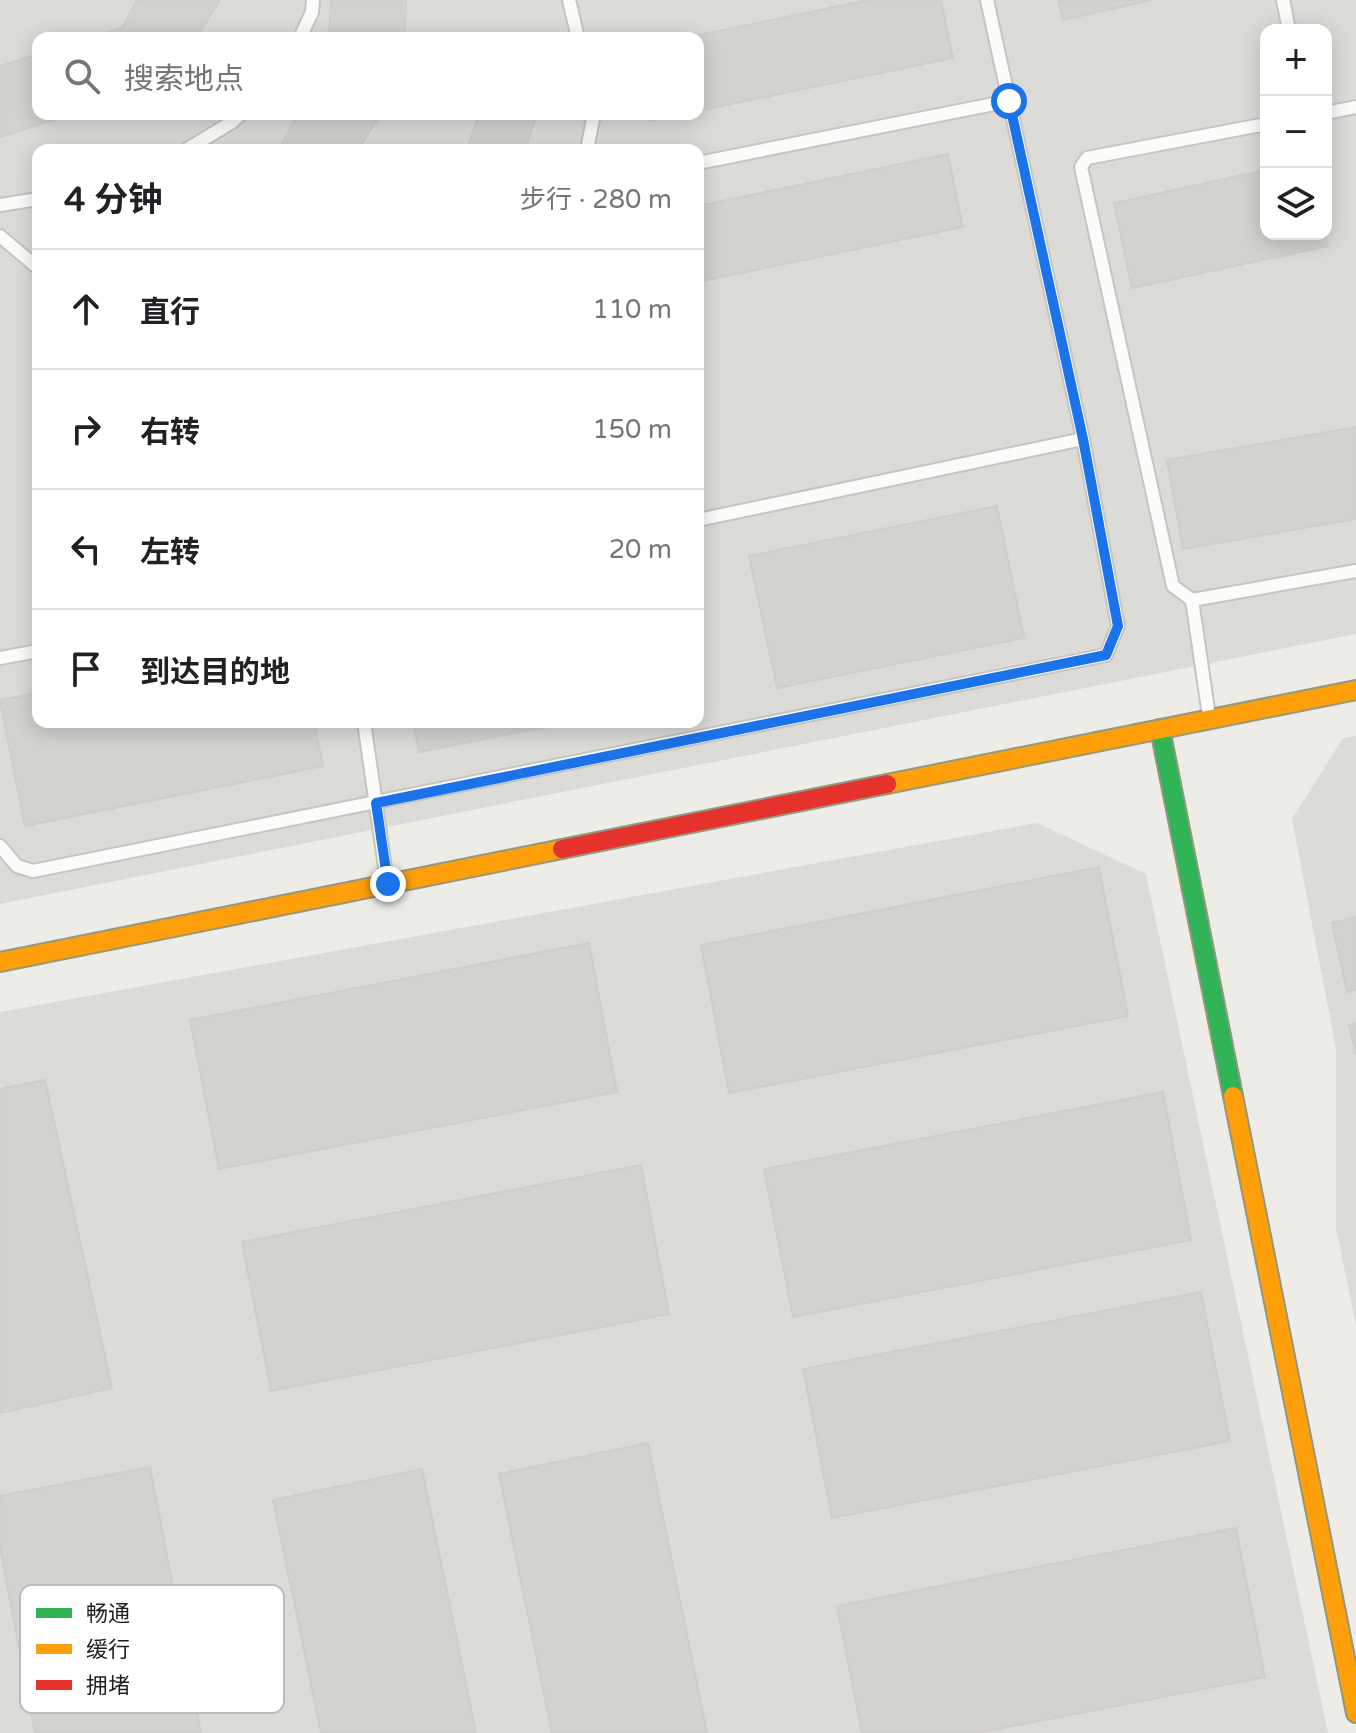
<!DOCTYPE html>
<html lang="zh">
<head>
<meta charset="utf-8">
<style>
	body { margin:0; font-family:"Varela Round","Noto Sans SC",sans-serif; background:#f2f2f2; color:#202124 }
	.controls { position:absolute; right:24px; top:24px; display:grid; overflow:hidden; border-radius:16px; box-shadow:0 4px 20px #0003 }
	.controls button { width:72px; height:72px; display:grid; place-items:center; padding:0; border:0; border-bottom:2px solid #e0e0e0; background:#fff; color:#202124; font:40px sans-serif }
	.stop { position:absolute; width:24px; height:24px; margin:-18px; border:6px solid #1a73e8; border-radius:50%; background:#fff }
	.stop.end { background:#1a73e8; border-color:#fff; box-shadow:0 2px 8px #0008 }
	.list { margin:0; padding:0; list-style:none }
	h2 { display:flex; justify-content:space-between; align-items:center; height:104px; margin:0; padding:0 32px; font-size:34px }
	h2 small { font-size:26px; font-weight:400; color:#757577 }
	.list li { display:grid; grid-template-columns:52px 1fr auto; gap:24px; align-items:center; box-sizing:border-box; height:120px; padding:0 32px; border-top:2px solid #e0e0e0 }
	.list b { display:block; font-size:30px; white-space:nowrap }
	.list em { font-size:26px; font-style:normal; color:#757577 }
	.icon { flex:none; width:44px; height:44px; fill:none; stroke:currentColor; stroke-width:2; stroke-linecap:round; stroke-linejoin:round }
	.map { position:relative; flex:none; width:1356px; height:1733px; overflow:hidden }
	.search { position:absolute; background:#fff; box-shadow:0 4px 20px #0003; left:32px; top:32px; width:672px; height:88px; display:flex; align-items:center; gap:20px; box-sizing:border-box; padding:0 28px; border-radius:16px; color:#757577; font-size:30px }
	.panel { position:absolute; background:#fff; box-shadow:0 4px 20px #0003; left:32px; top:144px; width:672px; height:584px; border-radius:16px }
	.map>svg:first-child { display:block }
</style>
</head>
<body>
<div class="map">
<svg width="1356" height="1733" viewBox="0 0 1356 1733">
	<rect width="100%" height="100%" fill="#edece7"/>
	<path fill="#dcdbd8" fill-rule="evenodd" d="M0 0H1356V634L0 904ZM1266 30H1326V234H1266ZM38 38H698V114H38ZM38 150H698V722H38Z
		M1356 736V1326L1336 1228V1049L1292 819 1343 738Z
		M1037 823 1146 874 1328 1733H0V1012Z"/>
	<path fill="#d3d2ce" stroke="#d0cec8" stroke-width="2" d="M137 0H220L196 38H88L123 27Z
		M331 0H406L405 38H329Z
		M868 0H941L953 58 698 111V38H685Z
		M1058 0H1152L1063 20Z
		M38 54V114H71L0 137V66Z
		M298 114H381L358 150H267L281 145Z
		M479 114H537L525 150H467Z
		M651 114H682L652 120Z
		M948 154 963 227 698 282V206Z
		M1266 170V234H1325L1328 246 1132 288 1114 203Z
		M1356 427V519L1183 549 1167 460Z
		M997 506 1024 638 777 688 749 556Z
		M698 672 703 697 698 698Z
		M38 693V722H314L323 766 25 826 0 700Z
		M413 722H572L419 752Z
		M1099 867 1128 1016 729 1093 701 945Z
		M1356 917V990L1347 992 1332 923Z
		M589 943 617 1092 219 1169 190 1020Z
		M1356 1023V1054L1349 1025Z
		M45 1080 112 1388 0 1413V1089Z
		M1163 1092 1191 1240 793 1317 764 1169Z
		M641 1165 669 1314 271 1391 242 1242Z
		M1201 1292 1230 1441 832 1518 803 1369Z
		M648 1443 707 1733H552L499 1474Z
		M150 1467 201 1733H35L0 1547V1496Z
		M422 1469 476 1733H321L273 1500Z
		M1236 1528 1265 1677 977 1733H862L837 1606Z"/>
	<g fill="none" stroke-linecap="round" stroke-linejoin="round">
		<defs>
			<path id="lane" d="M569 0 578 38
				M1283 0 1289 30
				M300 38 312 12 313 0
				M1326 113 1356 107
				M186 150 232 122 241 114
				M587 150 594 114
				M698 163 1009 101
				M0 205 38 199
				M0 236 38 268
				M698 520 1083 439
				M1192 600 1356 571
				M0 658 38 651
				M1209 716 1192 600 1173 586 1081 167 1087 158 1266 124
				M364 722 387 881
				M0 846 17 866 33 871 1106 655 1118 626 1083 439 987 0"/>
			<path id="fast" d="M1160 729 1233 1096"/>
			<path id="slow" d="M887 784 1356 690
				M0 962 562 849
				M1233 1096 1356 1713"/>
			<path id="jam" d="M562 849 887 784"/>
		</defs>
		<use href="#lane" stroke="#c5c5c3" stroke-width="16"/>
		<use href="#fast" stroke="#93987e" stroke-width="22"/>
		<use href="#slow" stroke="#93987e" stroke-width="22"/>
		<use href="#jam" stroke="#93987e" stroke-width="22"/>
		<use href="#lane" stroke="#fcfcfb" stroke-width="12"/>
		<use href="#fast" stroke="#30b455" stroke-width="18"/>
		<use href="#slow" stroke="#ff9f0a" stroke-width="18"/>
		<use href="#jam" stroke="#e5322d" stroke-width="18"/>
	</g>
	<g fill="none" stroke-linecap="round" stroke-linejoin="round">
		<path stroke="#1a73e8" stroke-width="10" d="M388 884 376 803 1106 655 1118 626 1083 439 1009 101"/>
	</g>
	<rect x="20" y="1585" width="264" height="128" rx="12" fill="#fff" stroke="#bcbcbc" stroke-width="2"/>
	<rect x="36" y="1608" width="36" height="10" fill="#30b455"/>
	<rect x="36" y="1644" width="36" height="10" fill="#ff9f0a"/>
	<rect x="36" y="1680" width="36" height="10" fill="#e5322d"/>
	<g font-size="22" fill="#1e1e1e">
		<text x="86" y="1621">畅通</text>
		<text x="86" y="1657">缓行</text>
		<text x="86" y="1693">拥堵</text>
	</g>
</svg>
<div class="controls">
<button>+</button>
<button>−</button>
<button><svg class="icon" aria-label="layers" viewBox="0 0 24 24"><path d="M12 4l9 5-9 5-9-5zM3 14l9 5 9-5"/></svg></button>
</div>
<div class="stop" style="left:1009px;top:101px"></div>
<div class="stop end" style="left:388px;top:884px"></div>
<div class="search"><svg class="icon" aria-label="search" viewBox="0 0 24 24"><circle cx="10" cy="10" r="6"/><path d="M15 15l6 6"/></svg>搜索地点</div>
<section class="panel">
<h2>4 分钟<small>步行 · 280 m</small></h2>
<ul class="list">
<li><svg class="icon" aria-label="ahead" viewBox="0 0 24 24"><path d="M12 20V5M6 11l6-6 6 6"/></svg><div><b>直行</b></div><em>110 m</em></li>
<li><svg class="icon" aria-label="right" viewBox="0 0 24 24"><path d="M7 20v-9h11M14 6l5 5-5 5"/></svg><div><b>右转</b></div><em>150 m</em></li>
<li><svg class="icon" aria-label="left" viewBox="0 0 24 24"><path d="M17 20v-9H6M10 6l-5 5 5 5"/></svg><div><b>左转</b></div><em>20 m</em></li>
<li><svg class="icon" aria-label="arrive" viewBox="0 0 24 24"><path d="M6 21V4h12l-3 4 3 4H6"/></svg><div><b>到达目的地</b></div></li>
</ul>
</section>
</div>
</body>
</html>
